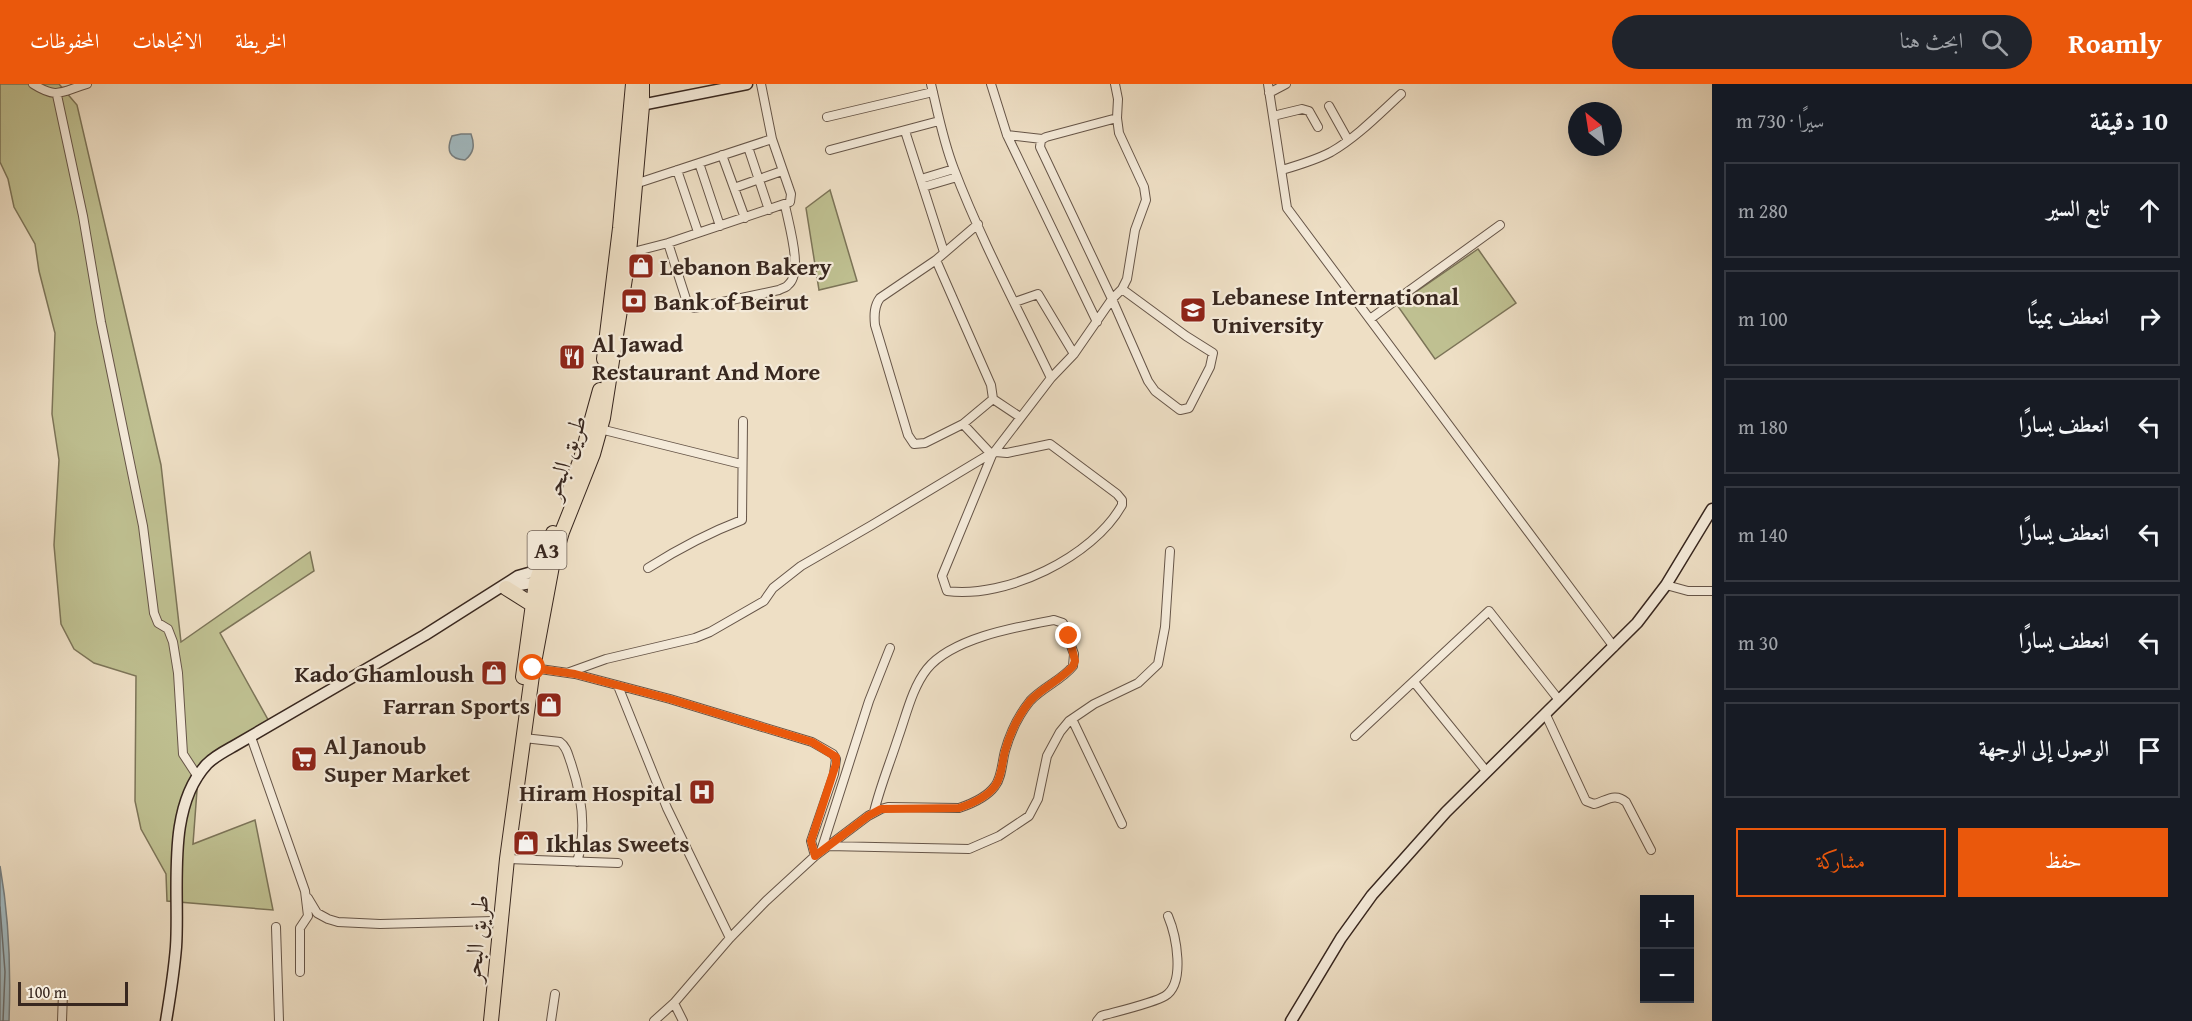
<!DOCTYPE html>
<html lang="ar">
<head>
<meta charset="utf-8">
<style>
	body { margin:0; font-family:"Gentium Book Plus",Amiri,serif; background:#20242c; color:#f1f3f6; direction:rtl }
	.controls { position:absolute; right:18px; bottom:18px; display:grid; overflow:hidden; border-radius:0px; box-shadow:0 6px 24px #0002 }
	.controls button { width:54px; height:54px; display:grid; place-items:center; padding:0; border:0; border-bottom:2px solid #363941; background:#171b24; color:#f1f3f6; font:30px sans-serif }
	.compass { position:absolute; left:1568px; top:18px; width:54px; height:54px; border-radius:50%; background:#171b24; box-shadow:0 6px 24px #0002; rotate:330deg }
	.scale { position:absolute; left:18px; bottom:15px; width:110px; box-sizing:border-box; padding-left:6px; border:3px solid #38271f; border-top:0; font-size:16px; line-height:21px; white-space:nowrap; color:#38271f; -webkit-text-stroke:4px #f4ead9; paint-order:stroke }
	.stop { position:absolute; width:18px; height:18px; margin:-14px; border:4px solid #ea580c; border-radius:50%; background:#fff }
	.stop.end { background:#ea580c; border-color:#fff; box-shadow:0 2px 6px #0008 }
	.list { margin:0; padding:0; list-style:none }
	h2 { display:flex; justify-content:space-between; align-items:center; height:78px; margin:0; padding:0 24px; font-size:26px }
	h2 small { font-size:20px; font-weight:400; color:#9ea1a6 }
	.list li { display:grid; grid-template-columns:39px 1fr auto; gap:18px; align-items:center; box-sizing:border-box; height:96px; margin:0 12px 12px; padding:0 12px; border:2px solid #363941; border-radius:0px }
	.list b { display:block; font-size:22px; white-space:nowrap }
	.list em { font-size:20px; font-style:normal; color:#9ea1a6 }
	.actions { display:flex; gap:12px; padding:18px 24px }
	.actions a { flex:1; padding:14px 0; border:2px solid #ea580c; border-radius:0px; text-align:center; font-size:21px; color:#ea580c }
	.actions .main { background:#ea580c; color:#fff }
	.icon { flex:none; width:33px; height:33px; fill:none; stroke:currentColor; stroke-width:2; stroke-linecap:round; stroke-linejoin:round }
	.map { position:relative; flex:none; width:1712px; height:937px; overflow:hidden; direction:ltr }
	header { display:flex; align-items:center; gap:36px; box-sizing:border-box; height:84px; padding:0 30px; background:#ea580c; color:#fff }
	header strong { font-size:28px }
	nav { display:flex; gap:33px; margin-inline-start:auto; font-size:21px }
	.search { width:420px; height:54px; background:#20242c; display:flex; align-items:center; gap:15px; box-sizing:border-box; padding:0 21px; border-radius:33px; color:#9ea1a6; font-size:22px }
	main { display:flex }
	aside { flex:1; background:#171b24 }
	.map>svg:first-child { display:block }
</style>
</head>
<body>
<header>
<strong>Roamly</strong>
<div class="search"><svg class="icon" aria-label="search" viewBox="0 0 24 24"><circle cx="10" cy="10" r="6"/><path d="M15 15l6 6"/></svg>ابحث هنا</div>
<nav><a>الخريطة</a><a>الاتجاهات</a><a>المحفوظات</a></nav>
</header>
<main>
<aside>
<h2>10 دقيقة<small>سيرًا · 730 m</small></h2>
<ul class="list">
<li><svg class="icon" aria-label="ahead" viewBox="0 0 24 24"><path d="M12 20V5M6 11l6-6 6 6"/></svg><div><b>تابع السير</b></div><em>280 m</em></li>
<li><svg class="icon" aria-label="right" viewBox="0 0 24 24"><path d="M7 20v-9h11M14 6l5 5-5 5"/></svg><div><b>انعطف يمينًا</b></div><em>100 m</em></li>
<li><svg class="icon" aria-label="left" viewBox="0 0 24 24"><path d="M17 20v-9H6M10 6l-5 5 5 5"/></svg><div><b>انعطف يسارًا</b></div><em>180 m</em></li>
<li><svg class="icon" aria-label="left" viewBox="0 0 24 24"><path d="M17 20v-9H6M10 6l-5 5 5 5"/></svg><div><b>انعطف يسارًا</b></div><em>140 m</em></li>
<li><svg class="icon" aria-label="left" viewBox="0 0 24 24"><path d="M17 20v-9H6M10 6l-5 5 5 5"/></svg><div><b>انعطف يسارًا</b></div><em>30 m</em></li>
<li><svg class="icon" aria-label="arrive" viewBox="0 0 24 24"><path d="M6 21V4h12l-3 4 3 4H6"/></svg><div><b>الوصول إلى الوجهة</b></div></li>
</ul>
<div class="actions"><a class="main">حفظ</a><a>مشاركة</a></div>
</aside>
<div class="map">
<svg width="1712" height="937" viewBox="0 0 1712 937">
	<rect width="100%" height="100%" fill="#eedfc5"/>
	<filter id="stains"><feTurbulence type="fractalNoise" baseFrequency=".00333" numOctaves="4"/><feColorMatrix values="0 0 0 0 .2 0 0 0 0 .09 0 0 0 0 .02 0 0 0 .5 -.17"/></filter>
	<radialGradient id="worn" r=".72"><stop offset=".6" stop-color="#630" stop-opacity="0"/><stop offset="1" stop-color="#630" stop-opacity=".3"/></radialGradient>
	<path fill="#bfc091" stroke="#7c7458" stroke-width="1.5" d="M0 0H59L77 21 161 381 181 558 310 468 314 487 220 549 271 641 251 653 198 693 193 760 255 736 273 826 167 817 166 790 141 745 135 717 136 592 94 579 74 565 61 540 54 461 59 376 52 330 55 249 39 187 35 160 14 123 8 95 0 78Z
		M830 106 857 197 819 206 806 124Z
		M1478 165 1516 219 1435 275 1397 221Z"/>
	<path fill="#a1b9c0" stroke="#777f80" stroke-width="1.5" d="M461 50H471C475 61 474 69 465 76 449 75 446 66 452 52Z
		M0 782C9 833 11 885 9 937H0Z"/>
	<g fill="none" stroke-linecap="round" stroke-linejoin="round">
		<path stroke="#6c7070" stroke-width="1.5" d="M0 823 5 888 3 937"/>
		<defs>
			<path id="minor" d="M33 0C58 16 62 7 87 0
				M931 0C938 29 943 57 954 85 981 156 1018 225 1051 294
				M991 0 1007 51 1097 238
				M1268 0 1287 124 1614 563
				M1269 9 1286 0
				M57 11 83 132 101 238 143 442 154 529 158 539 168 545 173 558 178 589 183 670 198 693
				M1329 22 1348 56
				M1273 32 1302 25 1309 27 1318 43
				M827 33 933 8
				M1117 34 1046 53 1041 56 1040 63 1112 215 1148 297 1155 307 1180 326 1189 324 1210 283 1213 269 1186 252 1122 205
				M905 47 944 168
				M1007 51 1042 55
				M748 63 769 126
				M830 66 939 37
				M722 71 745 134
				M699 79 720 142
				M677 86 698 148
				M1282 86C1299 81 1316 76 1331 68 1357 53 1379 30 1401 10
				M921 95 954 85
				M635 100 772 55
				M923 103 957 93
				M734 104 782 87
				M978 140 936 176 880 214C874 222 874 231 875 241L908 351 914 360 925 359 963 340 993 315
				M668 159 686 215 694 224 779 206C782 204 786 204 788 201 804 189 788 138 785 121
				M629 169 668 159 790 118 791 110 772 55 761 0
				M936 176 991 301 993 315
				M1015 218 1038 210 1074 270
				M1370 235 1500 141
				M993 315 1020 333
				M963 340 992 371
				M600 345 741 380
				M995 368 1007 369 1050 360 1117 410 1122 416V421C1093 473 1006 515 947 507L942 492 992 371 1051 294 1074 270 1112 215 1122 205 1127 195 1135 146 1146 116 1144 103 1119 49 1117 34 1118 15 1115 0
				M648 484C678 465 708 449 742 436L743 337
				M1666 501 1688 507H1712
				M533 584 575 590 670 615 812 658 833 670 836 675 834 690 811 757 815 772
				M567 589 606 575 695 554 710 548 764 517 773 504 801 482 872 441 990 370
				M1414 598 1487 688
				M618 602 667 724 730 854
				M1546 631 1586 717 1594 720C1606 717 1615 708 1626 718L1651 766
				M1072 635 1122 740
				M1355 652 1489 527 1559 616
				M251 653 305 807 308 832 300 844V888
				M524 654 560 658C567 663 568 671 571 679 581 709 587 746 577 778
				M828 762 969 765 999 752 1029 732 1038 715 1047 672 1060 648 1069 637 1094 620 1138 599 1158 580 1165 543 1170 467
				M821 767 869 617 890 564
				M507 775 618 779
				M308 814 317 829 328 835 338 838 380 840 494 837
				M276 843 279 937
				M674 919 683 937
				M62 937 63 909
				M551 937 555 910
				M654 937 674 919 730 854 766 817 815 772 868 732 881 725 888 723 959 724C971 720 987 713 995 702 1002 693 1002 678 1005 667 1010 649 1018 632 1030 617 1043 603 1062 596 1073 582L1074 570 1063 539 1054 536C1016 543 952 554 927 585 912 604 906 632 898 654 890 679 880 703 874 728
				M1097 937 1101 932C1115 928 1154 919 1165 912 1186 899 1176 851 1168 832"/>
			<path id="secondary" d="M636 22 747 0
				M504 504 542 497
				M166 937C170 913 174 888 176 863 180 807 165 725 207 680 215 672 225 667 234 662L425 551 518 492 546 484
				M1291 937 1341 854 1372 811 1446 728 1637 539 1666 501 1712 425"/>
			<path id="trunk" d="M604 275 620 144 633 0
				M568 411 582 371 600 306
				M506 504 533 521
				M523 593 536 498 553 449
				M491 937 507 775 533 584 552 482 562 448 593 370 603 334 629 169 642 22V0"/>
		</defs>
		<use href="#minor" stroke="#665548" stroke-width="10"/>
		<use href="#secondary" stroke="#38271f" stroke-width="13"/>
		<use href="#trunk" stroke="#38271f" stroke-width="16"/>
		<use href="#minor" stroke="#f4ead9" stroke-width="8"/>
		<use href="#secondary" stroke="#f4ead9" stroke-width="10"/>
		<use href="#trunk" stroke="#eedfc5" stroke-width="14"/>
	</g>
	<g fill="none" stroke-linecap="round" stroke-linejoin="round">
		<path stroke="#ea580c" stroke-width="8" d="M533 584 575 590 670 615 812 658 836 673V680L811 757 815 772 868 732 881 725 959 724C971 720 987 713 995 702 1002 693 1002 678 1005 667 1010 649 1018 632 1030 617 1043 603 1061 596 1073 582L1075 577 1069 552"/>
	</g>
	<defs>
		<symbol id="shop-square" viewBox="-11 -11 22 22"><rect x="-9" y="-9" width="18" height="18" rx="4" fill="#8f2418" stroke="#f4ead9"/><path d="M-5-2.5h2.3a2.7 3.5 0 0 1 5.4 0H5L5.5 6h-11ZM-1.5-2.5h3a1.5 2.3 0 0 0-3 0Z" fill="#fff"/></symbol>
		<symbol id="bank-square" viewBox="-11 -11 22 22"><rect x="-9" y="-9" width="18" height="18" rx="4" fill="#8f2418" stroke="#f4ead9"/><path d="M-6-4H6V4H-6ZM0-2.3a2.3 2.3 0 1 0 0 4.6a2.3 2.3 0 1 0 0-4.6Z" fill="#fff"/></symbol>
		<symbol id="university-square" viewBox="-11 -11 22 22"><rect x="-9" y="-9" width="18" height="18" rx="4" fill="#8f2418" stroke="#f4ead9"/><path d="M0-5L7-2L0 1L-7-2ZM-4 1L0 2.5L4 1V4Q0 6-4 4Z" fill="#fff"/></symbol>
		<symbol id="restaurant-square" viewBox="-11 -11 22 22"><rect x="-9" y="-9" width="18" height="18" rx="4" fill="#8f2418" stroke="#f4ead9"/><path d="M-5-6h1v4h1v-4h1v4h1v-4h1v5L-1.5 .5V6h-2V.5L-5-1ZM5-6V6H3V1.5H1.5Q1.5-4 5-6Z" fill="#fff"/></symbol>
		<symbol id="supermarket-square" viewBox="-11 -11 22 22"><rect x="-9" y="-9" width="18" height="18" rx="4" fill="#8f2418" stroke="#f4ead9"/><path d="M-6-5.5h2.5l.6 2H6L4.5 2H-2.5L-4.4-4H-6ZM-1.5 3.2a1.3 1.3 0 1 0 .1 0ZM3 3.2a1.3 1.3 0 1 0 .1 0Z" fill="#fff"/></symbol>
		<symbol id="hospital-square" viewBox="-11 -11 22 22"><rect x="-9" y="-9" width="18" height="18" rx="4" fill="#8f2418" stroke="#f4ead9"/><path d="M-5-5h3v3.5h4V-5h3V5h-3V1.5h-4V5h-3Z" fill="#fff"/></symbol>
	</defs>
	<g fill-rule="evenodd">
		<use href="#shop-square" x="626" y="167" width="30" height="30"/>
		<use href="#bank-square" x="619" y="202" width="30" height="30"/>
		<use href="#university-square" x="1178" y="211" width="30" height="30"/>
		<use href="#restaurant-square" x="557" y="258" width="30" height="30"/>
		<use href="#shop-square" x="479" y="574" width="30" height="30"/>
		<use href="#shop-square" x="534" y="606" width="30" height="30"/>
		<use href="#supermarket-square" x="289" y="660" width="30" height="30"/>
		<use href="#hospital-square" x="687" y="693" width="30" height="30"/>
		<use href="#shop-square" x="511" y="744" width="30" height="30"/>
	</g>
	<g text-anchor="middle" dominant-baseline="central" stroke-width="4.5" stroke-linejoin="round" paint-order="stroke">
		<rect fill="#f4ead9" stroke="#706257" stroke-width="1.5" x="527.5" y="447" width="39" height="38" rx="4.5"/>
		<g font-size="22" font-weight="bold" fill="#38271f">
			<text x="547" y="466">A3</text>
		</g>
		<g font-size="24" font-weight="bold" fill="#38271f" stroke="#f4ead9" text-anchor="start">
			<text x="660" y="182">Lebanon Bakery</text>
			<text x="1212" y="212">Lebanese International<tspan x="1212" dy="28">University</tspan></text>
			<text x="654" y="217">Bank of Beirut</text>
			<text x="592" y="259">Al Jawad<tspan x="592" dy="28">Restaurant And More</tspan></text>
			<text x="474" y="589" text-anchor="end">Kado Ghamloush</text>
			<text x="530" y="621" text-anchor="end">Farran Sports</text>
			<text x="324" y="661">Al Janoub<tspan x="324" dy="28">Super Market</tspan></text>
			<text x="682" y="708" text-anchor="end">Hiram Hospital</text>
			<text x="546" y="759">Ikhlas Sweets</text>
		</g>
		<g font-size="24" fill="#38271f" stroke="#f4ead9">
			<text transform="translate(565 373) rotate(-71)">طريق البحر</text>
			<text transform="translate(476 854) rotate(-84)">طريق البحر</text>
		</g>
	</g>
	<rect width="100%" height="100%" filter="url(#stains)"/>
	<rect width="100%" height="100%" fill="url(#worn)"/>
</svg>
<div class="controls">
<button>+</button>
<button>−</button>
</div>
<svg class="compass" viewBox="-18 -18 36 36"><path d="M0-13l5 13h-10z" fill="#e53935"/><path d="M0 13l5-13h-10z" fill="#9ea1a6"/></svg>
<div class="scale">100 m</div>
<div class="stop" style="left:533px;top:584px"></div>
<div class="stop end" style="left:1069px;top:552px"></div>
</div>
</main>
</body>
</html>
